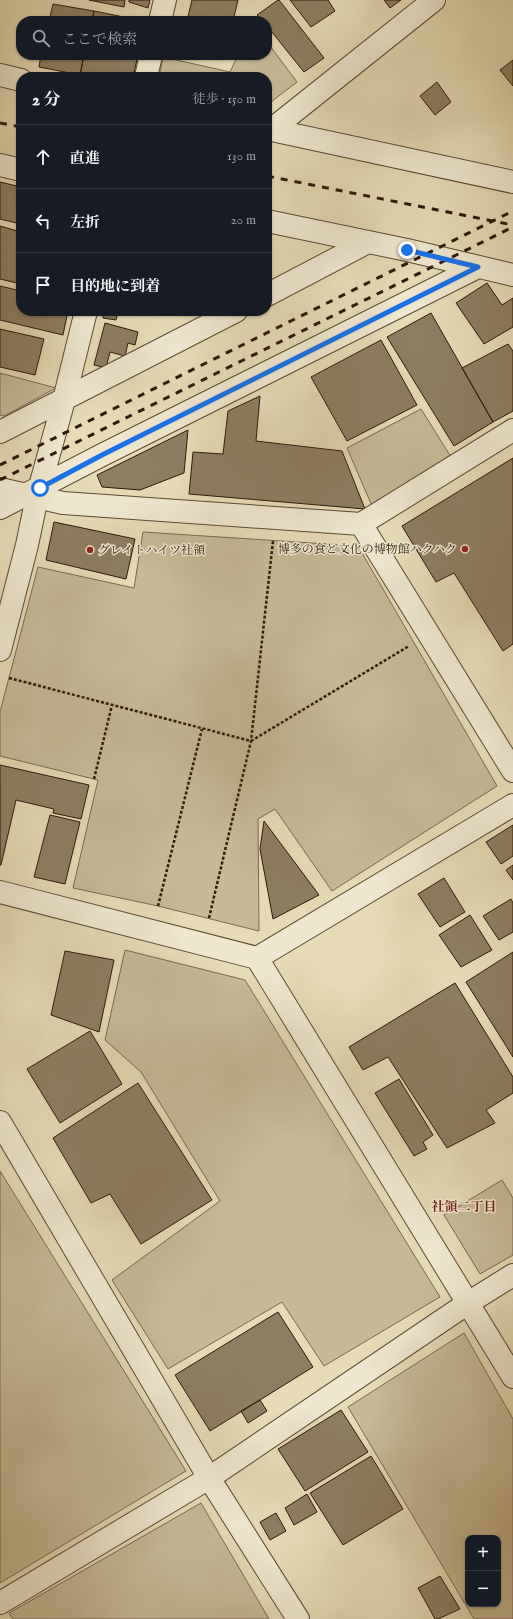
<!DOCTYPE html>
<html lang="ja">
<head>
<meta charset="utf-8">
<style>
	body { margin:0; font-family:"IM FELL English","Noto Serif JP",serif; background:#20242c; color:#f1f3f6 }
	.controls { position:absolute; right:12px; bottom:12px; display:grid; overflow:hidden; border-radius:8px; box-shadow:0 1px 3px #0004 }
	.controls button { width:36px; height:36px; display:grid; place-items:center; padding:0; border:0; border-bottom:1px solid #363941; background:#171b24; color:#f1f3f6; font:20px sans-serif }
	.stop { position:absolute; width:12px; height:12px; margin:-9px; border:3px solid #1a73e8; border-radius:50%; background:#fff }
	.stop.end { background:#1a73e8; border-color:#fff; box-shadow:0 1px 4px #0008 }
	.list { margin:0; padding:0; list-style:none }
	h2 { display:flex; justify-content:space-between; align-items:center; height:52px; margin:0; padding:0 16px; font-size:17px }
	h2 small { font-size:13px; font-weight:400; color:#9ea1a6 }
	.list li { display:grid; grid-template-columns:26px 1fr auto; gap:12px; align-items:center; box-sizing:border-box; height:64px; padding:0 16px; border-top:1px solid #363941 }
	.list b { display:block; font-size:15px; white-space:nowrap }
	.list em { font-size:13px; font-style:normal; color:#9ea1a6 }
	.icon { flex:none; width:22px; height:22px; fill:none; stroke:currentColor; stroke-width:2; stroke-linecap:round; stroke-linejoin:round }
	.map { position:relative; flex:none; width:513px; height:1619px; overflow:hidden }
	.search { position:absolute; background:#171b24; box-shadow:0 1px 3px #0004; left:16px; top:16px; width:256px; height:44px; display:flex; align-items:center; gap:10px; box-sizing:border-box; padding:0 14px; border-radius:16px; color:#9ea1a6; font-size:15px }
	.panel { position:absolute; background:#171b24; box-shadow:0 1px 3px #0004; left:16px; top:72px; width:256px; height:244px; border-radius:16px }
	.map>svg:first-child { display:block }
</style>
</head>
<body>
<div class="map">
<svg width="513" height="1619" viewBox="0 0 513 1619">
	<rect width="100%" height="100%" fill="#e6dbb5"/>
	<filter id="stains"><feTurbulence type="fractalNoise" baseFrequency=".005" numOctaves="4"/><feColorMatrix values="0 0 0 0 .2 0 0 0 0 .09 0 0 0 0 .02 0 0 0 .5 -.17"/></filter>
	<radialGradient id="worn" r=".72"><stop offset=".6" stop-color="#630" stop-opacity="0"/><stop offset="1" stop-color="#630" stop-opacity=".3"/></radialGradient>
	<path fill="#c7ba97" stroke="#7a694f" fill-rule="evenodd" d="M267 42 297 82 267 105V77H159L163 57 230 72 238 55H267Z
		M0 373 56 388 4 416 0 415Z
		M421 409 451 457 372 506 347 448Z
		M143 532 358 546 497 786 332 891 275 809 258 819 259 931 158 906 73 888 98 780 0 756V712L38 567 134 588Z
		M125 950 245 980 440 1297 324 1366 282 1302 168 1369 112 1280 220 1201 141 1072 105 1040Z
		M0 1171 186 1471 0 1583Z
		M502 1180 513 1198V1255L480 1274 444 1215Z
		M464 1333 513 1419V1619H474L348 1407ZM468 1538H498V1604H468Z
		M201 1503 269 1619H13L9 1613Z"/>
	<path fill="#8e7d61" stroke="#2e1807" d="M89 0H125L124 7Z
		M129 0H150L148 8 129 2Z
		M192 0H238L233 21H187Z
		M278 0H279L324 58 304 72 267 26V21H263L257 15Z
		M290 0H328L335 11 311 27Z
		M384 0H401L390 8Z
		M53 4 94 11 92 21H49Z
		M94 11 144 21H92Z
		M41 55H84L80 75 39 67Z
		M84 55H138L133 77H90L80 75Z
		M513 60V86L500 70Z
		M437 82 451 102 435 115 420 96Z
		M0 182 21 187V224L0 219Z
		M0 226 21 232V284L0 279Z
		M487 283 502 305 513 298V327L484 344 456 303Z
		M0 286 21 291V311H68L63 335 0 320Z
		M104 311H118L116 320 103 318Z
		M431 313 493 422 454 446 387 337Z
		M105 323 138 332 135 345 128 343 125 356 110 352 106 368 94 365Z
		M0 329 44 339 35 375 0 367Z
		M381 340 417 405 347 441 311 377Z
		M508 344 513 351V411L493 422 462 368Z
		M260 396 256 441 342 451 365 509 189 494 193 452 223 454 228 411Z
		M188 430 184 473 140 490 102 487 97 475Z
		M513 458V644L503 651 454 573 436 582 402 526Z
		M54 522 135 539 126 579 46 560Z
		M0 765 89 785 81 819 53 813 54 809 16 800 1 865H0Z
		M50 815 80 822 65 884 34 877Z
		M264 821 319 895 273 919 260 849Z
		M513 825V856L501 864 486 842Z
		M513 865V880L506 870Z
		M444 878 465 912 440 927 418 894Z
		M511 899 513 903V932L499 940 483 916Z
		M470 915 492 950 461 967 439 935Z
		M65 951 114 960 99 1032 51 1015Z
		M513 952V1057L466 982Z
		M455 983 513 1077V1093L486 1110 495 1123 447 1148 388 1057 363 1070 349 1047Z
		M90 1031 122 1084 60 1123 27 1069Z
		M399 1079 433 1135 423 1142 427 1149 414 1156 375 1093Z
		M138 1083 212 1200 141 1244 110 1194 91 1203 53 1138Z
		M278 1312 313 1367 210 1431 175 1375Z
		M260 1400 267 1411 248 1423 241 1411Z
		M341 1410 368 1452 305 1491 278 1449Z
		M371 1456 403 1509 343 1545 310 1493Z
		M307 1494 317 1512 294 1525 285 1508Z
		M276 1513 286 1531 270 1540 260 1522Z
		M440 1576 460 1609 438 1619H435L418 1588Z"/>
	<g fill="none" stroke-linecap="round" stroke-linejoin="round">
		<defs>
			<path id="minor" d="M160 21 165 0
				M0 75 21 80
				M146 77 151 55
				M267 129 513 182
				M271 130 434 0
				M0 165 21 170
				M267 221 407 250 513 275
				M267 295 368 242
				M0 432 236 311
				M0 489 63 503 361 524 513 430
				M0 508 102 455 478 267
				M361 524 513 771
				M0 650 27 545 37 497 64 400 86 311
				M257 958 513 805
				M0 1122 209 1478 298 1619
				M0 1603 209 1478 468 1303 513 1275"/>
			<path id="tertiary" d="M0 892 257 958 513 1377"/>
		</defs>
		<use href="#minor" stroke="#5c4932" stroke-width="24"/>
		<use href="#tertiary" stroke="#5c4932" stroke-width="24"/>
		<path stroke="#2e1807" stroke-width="2.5" stroke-dasharray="3 2" stroke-linecap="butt" d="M9 678 251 741 409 646
			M94 779 112 705
			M158 906 202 729
			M209 918 251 741 273 541"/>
		<use href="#minor" stroke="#efe8cf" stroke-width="22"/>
		<use href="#tertiary" stroke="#efe8cf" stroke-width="22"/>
		<path stroke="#2e1807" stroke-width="3" stroke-dasharray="7 7" stroke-linecap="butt" d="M0 123 21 127
			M267 176 513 225
			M0 465 513 211
			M0 480 513 227"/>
	</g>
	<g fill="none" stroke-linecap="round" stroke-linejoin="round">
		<path stroke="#1a73e8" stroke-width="5" d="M40 488 102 455 478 267 407 250"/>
	</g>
	<g fill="#8f2418" stroke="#efe8cf" stroke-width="1.5">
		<circle cx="465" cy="549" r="4"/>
		<circle cx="90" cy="550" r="4"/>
	</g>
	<g text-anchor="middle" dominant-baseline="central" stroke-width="3" stroke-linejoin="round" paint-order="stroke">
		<g font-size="12" fill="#2e1807" stroke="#efe8cf" text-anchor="end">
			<text x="457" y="549">博多の食と文化の博物館ハクハク</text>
			<text x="98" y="550" text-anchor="start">グレイトハイツ社領</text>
		</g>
		<g font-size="13" font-weight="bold" fill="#7a1f14" stroke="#efe8cf">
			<text x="464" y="1207">社領二丁目</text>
		</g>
	</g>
	<rect width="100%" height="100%" filter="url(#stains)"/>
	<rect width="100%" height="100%" fill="url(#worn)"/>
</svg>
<div class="controls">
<button>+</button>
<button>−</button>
</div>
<div class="stop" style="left:40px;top:488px"></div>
<div class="stop end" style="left:407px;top:250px"></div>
<div class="search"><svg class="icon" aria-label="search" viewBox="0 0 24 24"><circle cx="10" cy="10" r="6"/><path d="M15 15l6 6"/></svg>ここで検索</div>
<section class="panel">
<h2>2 分<small>徒歩 · 150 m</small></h2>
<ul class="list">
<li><svg class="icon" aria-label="ahead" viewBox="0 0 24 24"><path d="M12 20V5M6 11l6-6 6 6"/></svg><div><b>直進</b></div><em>130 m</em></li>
<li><svg class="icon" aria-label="left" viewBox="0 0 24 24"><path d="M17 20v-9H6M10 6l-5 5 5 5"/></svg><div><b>左折</b></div><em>20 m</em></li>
<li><svg class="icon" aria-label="arrive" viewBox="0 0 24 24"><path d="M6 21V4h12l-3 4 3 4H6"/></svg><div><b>目的地に到着</b></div></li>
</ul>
</section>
</div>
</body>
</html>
